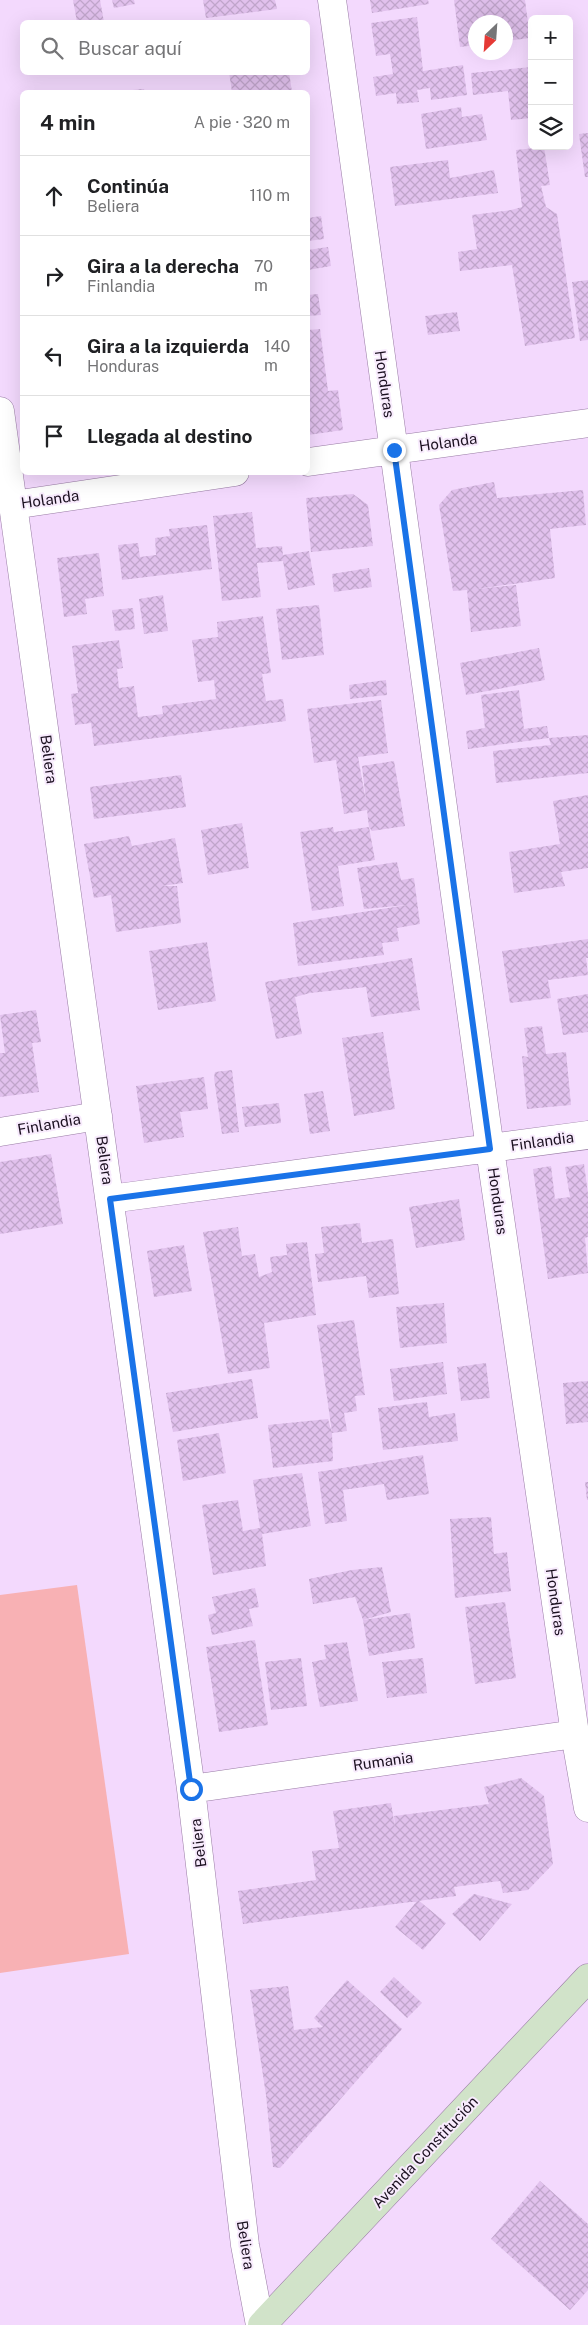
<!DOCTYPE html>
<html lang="es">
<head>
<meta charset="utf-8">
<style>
	body { margin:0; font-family:"Public Sans",sans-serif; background:#f2f2f2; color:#202124 }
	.controls { position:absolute; right:15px; top:15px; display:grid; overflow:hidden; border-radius:8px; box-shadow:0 5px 20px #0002 }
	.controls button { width:45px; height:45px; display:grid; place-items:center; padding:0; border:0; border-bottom:1px solid #e0e0e0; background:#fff; color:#202124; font:25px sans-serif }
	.compass { position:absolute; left:468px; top:15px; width:45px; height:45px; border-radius:50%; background:#fff; box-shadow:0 5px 20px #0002; rotate:205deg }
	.stop { position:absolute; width:15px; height:15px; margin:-11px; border:4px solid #1a73e8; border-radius:50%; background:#fff }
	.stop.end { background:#1a73e8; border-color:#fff; box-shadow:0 1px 5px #0008 }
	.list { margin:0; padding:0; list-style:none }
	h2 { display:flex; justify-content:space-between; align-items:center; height:65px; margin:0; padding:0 20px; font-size:21px }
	h2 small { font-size:16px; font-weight:400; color:#757577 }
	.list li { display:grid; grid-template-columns:32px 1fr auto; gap:15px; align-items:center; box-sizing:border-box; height:80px; padding:0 20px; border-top:1px solid #e0e0e0 }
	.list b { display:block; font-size:19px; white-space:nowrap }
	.list p { margin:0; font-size:16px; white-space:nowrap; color:#757577 }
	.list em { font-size:16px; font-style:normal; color:#757577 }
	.icon { flex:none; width:28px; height:28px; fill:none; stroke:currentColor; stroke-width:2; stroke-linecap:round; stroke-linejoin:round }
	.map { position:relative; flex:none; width:588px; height:2325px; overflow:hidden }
	.search { position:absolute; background:#fff; box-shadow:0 5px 20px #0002; left:20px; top:20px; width:290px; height:55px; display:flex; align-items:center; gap:12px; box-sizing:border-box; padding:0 18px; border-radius:8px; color:#757577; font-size:19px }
	.panel { position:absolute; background:#fff; box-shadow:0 5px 20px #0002; left:20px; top:90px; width:290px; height:385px; border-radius:8px }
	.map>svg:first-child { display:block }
</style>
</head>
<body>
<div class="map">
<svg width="588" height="2325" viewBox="0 0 588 2325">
	<defs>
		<pattern id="building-cross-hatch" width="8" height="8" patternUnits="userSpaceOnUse" patternTransform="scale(1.25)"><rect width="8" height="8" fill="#e1c1ed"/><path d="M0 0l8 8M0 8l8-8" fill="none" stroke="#c0a5cb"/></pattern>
	</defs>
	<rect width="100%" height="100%" fill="#f3d9fd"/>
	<path fill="#f8b1b4" d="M77 1585 129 1954 0 1973V1595Z"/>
	<path fill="url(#building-cross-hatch)" d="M73 0H100L104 22H77Z
		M112 0H134L135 4 114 8Z
		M203 0H275L277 9 206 18Z
		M370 0H428L429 4 372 13Z
		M454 0H525L530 38 506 41V22H476V45L460 47Z
		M417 17 423 71 463 65 467 95 431 100 430 88 417 90 419 102 397 104 396 93 376 96 373 77 393 74 390 54 376 56 371 23Z
		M532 67V118L511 120 508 91 473 95 471 73Z
		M229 72H289L292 92H232Z
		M144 89 145 92H121V91Z
		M569 95 572 114H569Z
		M461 107 462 117 482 114 487 140 426 149 421 114Z
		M588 133V177H585L579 134Z
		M544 147 550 185 541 186 546 207 557 214 575 338 525 346 512 265 460 271 458 252 477 249 472 215 511 210 522 207 516 150Z
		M448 160 450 178 494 170 498 193 395 206 390 167Z
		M321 216 324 239 308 241V218Z
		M328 247 331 266 308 270V250Z
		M588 280V340L580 341 572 282Z
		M318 294 321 315 308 316V295Z
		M457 312 460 331 428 335 425 316Z
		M320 329 328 391 338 390 343 430 308 435V330Z
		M494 482 497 498 583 490 586 525 550 529 555 578 477 589 516 585 521 626 471 632 467 590 453 591 439 505 452 490Z
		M353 494 368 505 373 546 311 552 306 498Z
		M252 512 256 548 282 546 283 555 309 551 315 585 288 590 283 561 257 563 261 597 222 601 213 516Z
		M207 525 212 569 122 580 118 545 138 543 140 557 156 555 155 538 170 536 169 529Z
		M99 553 104 596 85 599 87 614 64 617 57 558Z
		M369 568 372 587 334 592 332 574Z
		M163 595 168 631 144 634 139 599Z
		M319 605 324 655 282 660 276 609Z
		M133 608 135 629 115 631 112 610Z
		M263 616 271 673 262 674 266 701 283 699 286 721 94 746 91 723 75 725 71 694 78 693 72 646 119 640 123 668 117 669 119 688 134 686 138 717 163 714 162 706 216 699 214 680 198 682 192 640 218 637 217 622Z
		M539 648 545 680 466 695 460 663Z
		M386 680 387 695 350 699 349 685Z
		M519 690 524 729 547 726 549 738 468 749 466 731 485 728 481 695Z
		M381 700 388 753 358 757 366 801 362 766 394 761 405 826 372 831 369 827 367 810 344 814 336 760 314 763 307 709Z
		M588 735V773L496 783 493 751 551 745 549 738Z
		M181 775 186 807 94 819 90 787Z
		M588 795V868L561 872 565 886 514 893 509 852 560 844 553 801Z
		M242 823 249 868 208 875 201 830Z
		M333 827 334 832 369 827 375 860 338 866 344 906 312 911 300 832Z
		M129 836 132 846 175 838 183 883 162 886H177L181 923 116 932 111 895 94 898 84 844Z
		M397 862 401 880 414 878 420 924 397 928 399 941 382 943 384 955 298 966 293 923 407 905 364 909 357 868Z
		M588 939V958H586L588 975 548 980 551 998 510 1003 502 951Z
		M207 942 216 1001 158 1010 149 951Z
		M412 958 420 1010 371 1017 366 987 310 993 295 997 302 1034 276 1039 265 982Z
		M588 994V1032L563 1035 557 999Z
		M36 1010 41 1042 32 1043 39 1092 0 1097V1053H5L0 1015Z
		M542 1026 546 1054 566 1052 571 1105 527 1109 522 1056 528 1057 524 1028Z
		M383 1032 395 1109 354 1116 342 1038Z
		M232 1070 239 1132 222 1134 214 1078 215 1072Z
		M204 1077 208 1109 180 1112 184 1137 144 1143 136 1086Z
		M323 1091 330 1131 310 1134 304 1094Z
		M279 1103 281 1123 245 1127 242 1107Z
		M51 1154 63 1224 0 1234V1162Z
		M584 1164 588 1194V1237L585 1238 588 1273 548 1279 533 1169 551 1166 555 1199 570 1197 565 1167Z
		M459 1199 465 1240 416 1248 409 1207Z
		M360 1223 362 1243 393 1239 399 1294 369 1298 366 1276 318 1282 315 1254 324 1253 321 1227Z
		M238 1227 242 1256 255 1254 259 1277 272 1272 270 1257 287 1255 286 1244 307 1242 316 1315 264 1323 270 1368 228 1374 203 1232Z
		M184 1245 192 1291 154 1297 147 1251Z
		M444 1303 447 1343 400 1348 396 1307Z
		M354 1320 365 1395 355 1396 357 1411 344 1413 347 1431 332 1433 317 1325Z
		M443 1362 447 1394 394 1401 390 1369Z
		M486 1363 490 1398 461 1401 457 1367Z
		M252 1379 258 1418 173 1432 166 1393Z
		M588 1381V1422L566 1424 563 1383Z
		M427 1402 429 1417 455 1413 458 1441 383 1450 378 1408Z
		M328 1419 332 1433 333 1461 273 1468 268 1425Z
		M219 1433 226 1473 183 1481 177 1440Z
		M423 1455 429 1494 387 1500 384 1484 343 1490 347 1521 325 1524 318 1472Z
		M302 1473 311 1526 262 1534 266 1566 213 1575 202 1505 238 1500 243 1531 260 1528 253 1480Z
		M585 1482H588V1500H587Z
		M491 1517 494 1554 507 1552 511 1591 455 1598 450 1519Z
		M382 1567 391 1612 363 1620 355 1597 313 1604 309 1579 352 1570Z
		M255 1588 259 1607 249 1609 253 1626 212 1635 208 1615 216 1613 212 1597Z
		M505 1602 516 1678 475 1684 465 1607Z
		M410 1613 415 1648 369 1656 363 1620Z
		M255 1640 268 1725 219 1732 206 1647Z
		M347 1642 358 1701 320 1707 312 1662 326 1659 324 1645Z
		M301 1658 307 1706 271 1710 265 1662Z
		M423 1658 427 1693 387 1698 382 1662Z
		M521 1778 544 1796 553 1864 528 1890 503 1893 500 1881 454 1887 456 1896 243 1924 238 1891 316 1880 312 1851 339 1848 333 1811 391 1803 395 1827 394 1816 489 1804 484 1787Z
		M474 1894 512 1904 480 1941 452 1914Z
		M418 1900 446 1923 423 1950 395 1927Z
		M394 1977 422 2003 407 2018 380 1992Z
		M347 1980 402 2029 280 2168 273 2167 266 2095 250 1990 288 1986 294 2030 323 2027 314 2018Z
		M540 2181 588 2224V2290L570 2310 491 2239Z"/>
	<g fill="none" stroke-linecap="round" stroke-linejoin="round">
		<defs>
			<path id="minor" d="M332 0 490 1149 575 1734 588 1808
				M0 411 191 1789 245 2245 260 2325
				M308 462 588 423
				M13 505 235 472
				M0 1132 98 1116
				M110 1199 588 1135
				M191 1789 575 1734"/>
			<path id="secondary" d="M262 2325 588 1978"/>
		</defs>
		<use href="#minor" stroke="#987ba4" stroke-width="29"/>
		<use href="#secondary" stroke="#987ba4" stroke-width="29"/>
		<use href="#minor" stroke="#fff" stroke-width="28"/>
		<use href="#secondary" stroke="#d1e3c9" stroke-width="28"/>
	</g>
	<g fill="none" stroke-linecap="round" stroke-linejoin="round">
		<path stroke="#1a73e8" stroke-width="6" d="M191 1789 110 1199 490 1149 394 450"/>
	</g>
	<g text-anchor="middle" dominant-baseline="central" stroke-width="4" stroke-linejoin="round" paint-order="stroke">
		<g font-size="15" fill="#1b1020" stroke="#f8ebfd">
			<text transform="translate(385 384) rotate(82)">Honduras</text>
			<text transform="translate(448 442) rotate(-8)">Holanda</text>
			<text transform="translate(50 499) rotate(-8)">Holanda</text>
			<text transform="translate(49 759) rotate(82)">Beliera</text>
			<text transform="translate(49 1124) rotate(-10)">Finlandia</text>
			<text transform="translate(542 1141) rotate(-8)">Finlandia</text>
			<text transform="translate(105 1160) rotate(82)">Beliera</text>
			<text transform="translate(498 1201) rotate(82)">Honduras</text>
			<text transform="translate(556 1602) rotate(82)">Honduras</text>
			<text transform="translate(383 1761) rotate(-8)">Rumania</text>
			<text transform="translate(198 1843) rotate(-97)">Beliera</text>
			<text transform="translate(425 2152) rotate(-47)">Avenida Constitución</text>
			<text transform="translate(246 2245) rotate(81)">Beliera</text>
		</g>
	</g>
</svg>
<div class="controls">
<button>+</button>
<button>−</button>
<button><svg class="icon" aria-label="layers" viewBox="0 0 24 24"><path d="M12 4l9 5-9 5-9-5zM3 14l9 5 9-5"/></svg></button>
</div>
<svg class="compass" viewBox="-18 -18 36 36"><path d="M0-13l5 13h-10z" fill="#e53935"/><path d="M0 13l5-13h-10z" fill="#757577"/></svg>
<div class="stop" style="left:191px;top:1789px"></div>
<div class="stop end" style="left:394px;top:450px"></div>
<div class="search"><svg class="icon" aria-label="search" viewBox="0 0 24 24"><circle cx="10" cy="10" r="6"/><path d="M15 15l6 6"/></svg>Buscar aquí</div>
<section class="panel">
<h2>4 min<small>A pie · 320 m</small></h2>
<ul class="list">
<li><svg class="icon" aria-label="ahead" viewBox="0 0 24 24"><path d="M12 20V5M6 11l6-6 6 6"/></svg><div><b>Continúa</b><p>Beliera</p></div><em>110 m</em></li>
<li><svg class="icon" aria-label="right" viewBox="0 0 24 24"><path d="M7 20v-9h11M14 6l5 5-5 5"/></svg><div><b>Gira a la derecha</b><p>Finlandia</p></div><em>70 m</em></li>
<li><svg class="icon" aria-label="left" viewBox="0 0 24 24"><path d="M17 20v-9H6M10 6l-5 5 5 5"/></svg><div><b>Gira a la izquierda</b><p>Honduras</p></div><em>140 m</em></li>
<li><svg class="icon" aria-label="arrive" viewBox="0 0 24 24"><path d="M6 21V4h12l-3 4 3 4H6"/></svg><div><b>Llegada al destino</b></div></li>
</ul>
</section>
</div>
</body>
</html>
